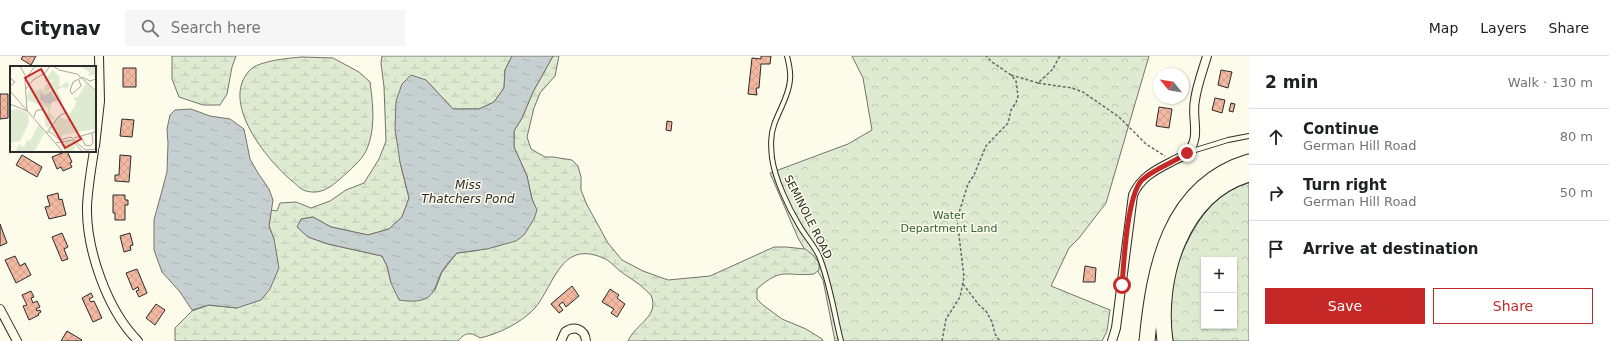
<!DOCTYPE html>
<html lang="en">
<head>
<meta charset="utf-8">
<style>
	body { margin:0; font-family:"DejaVu Sans",sans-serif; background:#f6f6f6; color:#202124 }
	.controls { position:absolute; right:12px; bottom:12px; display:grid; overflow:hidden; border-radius:0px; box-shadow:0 1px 3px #0004 }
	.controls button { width:36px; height:36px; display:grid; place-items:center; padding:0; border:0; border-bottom:1px solid #e0e0e0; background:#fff; color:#202124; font:20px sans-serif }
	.compass { position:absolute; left:1153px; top:12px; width:36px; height:36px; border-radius:50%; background:#fff; box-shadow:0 1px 3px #0004; rotate:300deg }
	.stop { position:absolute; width:12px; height:12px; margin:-9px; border:3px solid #c62828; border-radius:50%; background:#fff }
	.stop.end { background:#c62828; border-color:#fff; box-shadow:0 1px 4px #0008 }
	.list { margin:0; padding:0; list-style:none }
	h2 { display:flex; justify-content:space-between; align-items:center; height:52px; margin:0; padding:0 16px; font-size:17px }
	h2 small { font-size:13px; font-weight:400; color:#757577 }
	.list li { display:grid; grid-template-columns:26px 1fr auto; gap:12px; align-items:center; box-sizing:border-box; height:56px; padding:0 16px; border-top:1px solid #e0e0e0 }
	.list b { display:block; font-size:15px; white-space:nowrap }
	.list p { margin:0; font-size:13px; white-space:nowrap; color:#757577 }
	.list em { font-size:13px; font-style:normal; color:#757577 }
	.actions { display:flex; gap:8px; padding:12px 16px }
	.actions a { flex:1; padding:9px 0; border:1px solid #c62828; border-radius:0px; text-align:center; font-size:14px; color:#c62828 }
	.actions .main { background:#c62828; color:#fff }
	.icon { flex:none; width:22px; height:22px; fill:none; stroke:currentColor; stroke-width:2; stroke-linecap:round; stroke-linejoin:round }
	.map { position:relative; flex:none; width:1249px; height:285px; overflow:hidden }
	header { display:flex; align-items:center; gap:24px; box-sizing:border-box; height:56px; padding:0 20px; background:#fff; border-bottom:1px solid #e0e0e0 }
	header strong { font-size:19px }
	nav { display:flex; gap:22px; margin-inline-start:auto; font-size:14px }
	.search { width:280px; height:36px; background:#f6f6f6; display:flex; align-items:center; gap:10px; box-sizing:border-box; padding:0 14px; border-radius:0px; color:#757577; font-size:15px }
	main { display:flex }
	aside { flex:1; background:#fff }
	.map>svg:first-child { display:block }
</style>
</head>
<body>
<header>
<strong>Citynav</strong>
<div class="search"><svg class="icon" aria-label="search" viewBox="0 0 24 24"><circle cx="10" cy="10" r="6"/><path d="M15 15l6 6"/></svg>Search here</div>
<nav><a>Map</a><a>Layers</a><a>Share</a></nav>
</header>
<main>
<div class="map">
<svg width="1249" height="285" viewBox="0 0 1249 285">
	<defs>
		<pattern id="forest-crowns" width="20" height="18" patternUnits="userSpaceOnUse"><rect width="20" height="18" fill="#deebd1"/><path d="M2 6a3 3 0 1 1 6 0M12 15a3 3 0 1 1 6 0" fill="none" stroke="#bfcab4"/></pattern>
		<pattern id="wetland-marsh" width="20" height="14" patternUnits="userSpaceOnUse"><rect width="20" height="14" fill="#deebd1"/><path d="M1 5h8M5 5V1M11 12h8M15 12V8" fill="none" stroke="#bfcab4"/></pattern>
		<pattern id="water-ripples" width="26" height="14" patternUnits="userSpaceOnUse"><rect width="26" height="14" fill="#c7d0d0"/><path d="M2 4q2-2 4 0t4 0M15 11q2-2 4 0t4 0" fill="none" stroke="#abb3b3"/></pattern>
		<pattern id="building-cross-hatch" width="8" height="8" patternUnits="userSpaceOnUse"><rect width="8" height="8" fill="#f2b8a0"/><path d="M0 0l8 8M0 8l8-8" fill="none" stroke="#d09e8a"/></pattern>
	</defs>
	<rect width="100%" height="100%" fill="#fdfbea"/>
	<path fill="url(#forest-crowns)" stroke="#74746e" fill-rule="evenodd" d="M852 0H1149L1106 147 1079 182 1069 192 1051 230 1110 254 1107 275 1102 285H835L823 224 798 182 770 117 848 88 872 74 863 22Z
		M1249 125V285H1173C1171 271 1169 256 1170 242 1175 203 1197 154 1232 132 1237 129 1244 127 1249 125ZM1204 204H1234V270H1204Z"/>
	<path fill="url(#wetland-marsh)" stroke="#74746e" d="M172 0H236L232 11 227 38 220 49H203L179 41 172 23Z
		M382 0H512L505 14 504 32 494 46 479 53H453L426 24 400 106 409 142 402 161 389 173 368 179 331 171 313 161 301 163 298 171 308 181 328 188 382 200 387 210 391 227 435 234 442 216 457 197 474 195 501 189 536 154 532 143 527 120 514 91V75L522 62 533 36 553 0H559L555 20 540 37 534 52 527 81 531 93 545 101H553L572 104 578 110 581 121V134L587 149 608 187 622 204 643 215 668 224 710 220 774 191H786L805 193 813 199 819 207V214L814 218C785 221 783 210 757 233V243L763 249 782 263 806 273 822 283 823 285H628C635 268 660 261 651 239 647 236 644 232 640 229 634 224 626 220 620 215 615 211 609 204 603 202 560 183 554 231 534 253 521 267 498 278 480 282 471 276 465 276 458 285H175V272L192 255 209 249 237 252 274 183 269 170 271 154 277 155 280 147 296 146 311 152 330 145 346 134 364 127 379 103 386 85 384 31 381 7Z
		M302 1 333 2 359 16 370 26C373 49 376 73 366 95 361 105 350 114 341 122 331 131 321 139 306 135 301 134 296 128 292 125 267 104 219 46 250 14 258 5 289 2 302 1Z"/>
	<path fill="url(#water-ripples)" stroke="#74746e" d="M512 0H553L533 36 522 62 514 75V91L527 120 532 143 537 154 534 163 524 179 516 185 487 193 457 197C451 203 445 210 441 217 439 222 437 227 435 232 429 247 413 246 399 244L391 227 387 210 382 200 328 188 308 181 297 171 301 163 313 161 331 171 368 179 389 173 402 161 409 142 400 106 395 73 396 45 402 28 411 19 426 24 453 53H479L494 46 504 32 505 14Z
		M191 53 210 60 230 63 244 73 250 103 258 117 269 133 273 144 269 170 274 183 279 212 270 233 261 244 237 252 209 249 192 254 180 236 162 216 154 194V164L167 116 168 87 167 73 170 59 175 54Z"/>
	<path fill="url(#building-cross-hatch)" stroke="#2b2b2b" d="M23 0H36L31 9 21 3Z
		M761 0H771L770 8H761L759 32H756L757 39 748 38 752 2 761 3Z
		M123 12H136V31H123Z
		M1221 14 1232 16 1228 32 1218 29Z
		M0 38H8V62L0 63Z
		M1215 42 1225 44 1222 57 1212 54Z
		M1231 47 1235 48 1233 56 1229 55Z
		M1159 51 1172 53 1169 72 1156 70Z
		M122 63 134 64 132 81 120 80Z
		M667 65 672 66 671 75 666 74Z
		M67 95 72 106 70 107 72 111 63 115 61 111 57 113 52 101Z
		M22 99 42 111 37 121 16 109Z
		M120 99 131 100 129 126 115 125V119H119Z
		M58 137 59 144 62 143 66 159 49 163 45 151 50 150 47 140Z
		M113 139H125V144H128V149H125V164H115V157H113Z
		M0 168 7 187 0 190Z
		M62 177 68 191 64 193 68 203 62 205 52 181Z
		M130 177 133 189 130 190 131 194 124 196 120 180Z
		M15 200 20 210 25 207 31 219 16 227 5 204Z
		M1085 210 1096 212 1095 226H1083Z
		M137 213 147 237 139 241 136 235 139 234 138 231 133 234 126 217Z
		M572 230 579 240 566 251 563 246 559 249 563 254 559 257 551 248Z
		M610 233 619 239 617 242 625 248 617 261 611 257 614 253 602 246Z
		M31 235 34 241 31 242 33 247 37 245 40 251 36 253 37 255 40 254 41 256 38 258 39 259 29 264 23 250 27 249 22 239Z
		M91 237 93 241 89 243 91 246 94 245 102 262 93 266 82 242Z
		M156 248 165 254 155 269 146 262Z
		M67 275 82 284 81 285H61Z"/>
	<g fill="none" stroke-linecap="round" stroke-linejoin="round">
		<defs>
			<path id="lane" d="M787 0C789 8 791 15 790 24 789 40 779 54 774 69 770 80 771 91 772 102 775 123 788 151 799 169 805 180 814 189 819 200 830 227 834 257 841 285
				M1189 96 1228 84 1249 80"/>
			<path id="street" d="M95 90 100 45 99 0
				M94 95C91 113 88 132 87 150 86 193 107 254 138 285
				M0 253 17 285
				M561 285 565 276C574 269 585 273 586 285
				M1112 285 1116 272 1133 139C1140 122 1155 114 1171 106 1176 103 1183 101 1187 97 1202 81 1191 63 1195 44 1197 29 1203 14 1207 0"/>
			<path id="highway" d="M1147 285C1154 212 1169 130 1249 106
				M1165 285C1156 222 1181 138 1249 118"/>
		</defs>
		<use href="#lane" stroke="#2b2b2b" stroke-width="6"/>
		<use href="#street" stroke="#2b2b2b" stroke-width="10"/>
		<use href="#highway" stroke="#2b2b2b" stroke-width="17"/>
		<path stroke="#6a6964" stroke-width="1.5" stroke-dasharray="3 2" stroke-linecap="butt" d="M1011 19 1038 27 1052 14 1060 0
			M1038 27 1072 32 1083 36 1119 61 1146 88 1165 100
			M963 228 979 249 986 255 992 266 995 278 1000 285
			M942 285 946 263 960 241 964 221 957 163 968 128 974 119 986 90 1008 67 1011 54 1016 47 1018 40 1016 25 1011 19 992 6 986 0"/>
		<use href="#lane" stroke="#fdfbea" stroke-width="4"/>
		<use href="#street" stroke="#fdfbea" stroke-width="8"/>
		<use href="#highway" stroke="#fdfbea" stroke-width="15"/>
	</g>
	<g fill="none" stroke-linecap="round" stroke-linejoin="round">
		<path stroke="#c62828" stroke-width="5" d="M1122 229C1124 206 1127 139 1142 124 1155 112 1173 107 1187 97"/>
	</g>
	<g text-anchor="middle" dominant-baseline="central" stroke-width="3" stroke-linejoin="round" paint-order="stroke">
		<g font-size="11" fill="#34623c" stroke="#fdfbea">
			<text x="949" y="159">Water<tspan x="949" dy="13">Department Land</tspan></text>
		</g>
		<g font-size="11" fill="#2b2b2b" stroke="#fdfbea">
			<text transform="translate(808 161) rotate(63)">SEMINOLE ROAD</text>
		</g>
		<g font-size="12" font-style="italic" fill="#2b2b2b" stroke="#fdfbea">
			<text x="468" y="129">Miss<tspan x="468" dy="14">Thatchers Pond</tspan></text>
		</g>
	</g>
	<g transform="translate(10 10)">
		<rect width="86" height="86" fill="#fdfbea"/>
		<path d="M76 17 86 26V70L84 63 52 69 51 74 38 62 49 50 55 54 57 52 65 40 66 35 63 32 68 31ZM53 81a6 6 0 1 1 12 0a6 6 0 1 1-12 0Z" fill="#deebd1"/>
		<path d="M43 4 50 11 49 21 56 16 60 19 56 23 53 21 47 24 53 36 43 35 39 46 46 54 42 53 41 58 36 62 34 48 38 47V42L17 34 16 31 21 21 26 25 31 23 35 27 43 24 41 22 37 26 33 24 36 18 43 15V13L35 17 34 14ZM32 25 33 30 43 27V31L49 33 38 38 30 33Z" fill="#deebd1" fill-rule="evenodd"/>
		<path d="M71 0H86V8L78 10 80 7ZM7 43 18 47 19 57 10 75 0 77V44ZM29 58 35 66 24 86H5L9 78 14 81 17 74 20 75Z" fill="#deebd1"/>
		<path d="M31 25 34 30 42 26 43 31 49 33 38 38 30 34Z" fill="#c7d0d0"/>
		<path fill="none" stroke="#a9a89e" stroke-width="1" d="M10 0 16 11M43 0 49 4 67 8 86 25M72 11 80 15 86 13M0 12 5 16 0 20M69 14 71 20 62 28 60 25 63 16 71 12M15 24 23 14 35 7 40 0M0 25 53 86M0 38 17 45 15 14 25 0M24 51 26 45 28 44H34H32M38 65 49 50 57 46M36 66H40L50 74 61 71 75 84 86 83M71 70 75 79 80 80 83 77 82 67M64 72 85 66M46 77 62 74 73 86"/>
		<path fill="#c62828" fill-opacity="0.15" stroke="#c62828" stroke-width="2" d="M31 3 71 73 55 82 15 12Z"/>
		<rect width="86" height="86" fill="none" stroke="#2b2b2b" stroke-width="2"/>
	</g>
</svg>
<div class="controls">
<button>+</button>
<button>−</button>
</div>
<svg class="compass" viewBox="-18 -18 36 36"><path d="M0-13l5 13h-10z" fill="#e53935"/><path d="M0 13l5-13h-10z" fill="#757577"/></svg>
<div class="stop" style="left:1122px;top:229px"></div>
<div class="stop end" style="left:1187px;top:97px"></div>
</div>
<aside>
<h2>2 min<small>Walk · 130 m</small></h2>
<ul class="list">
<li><svg class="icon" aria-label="ahead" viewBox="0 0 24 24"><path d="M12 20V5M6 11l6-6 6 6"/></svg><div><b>Continue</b><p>German Hill Road</p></div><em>80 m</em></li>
<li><svg class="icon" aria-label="right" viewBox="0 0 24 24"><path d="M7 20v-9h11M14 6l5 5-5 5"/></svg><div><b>Turn right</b><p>German Hill Road</p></div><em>50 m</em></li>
<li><svg class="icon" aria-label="arrive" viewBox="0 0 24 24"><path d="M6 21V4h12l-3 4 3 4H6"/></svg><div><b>Arrive at destination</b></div></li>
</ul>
<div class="actions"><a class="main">Save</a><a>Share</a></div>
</aside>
</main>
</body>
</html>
